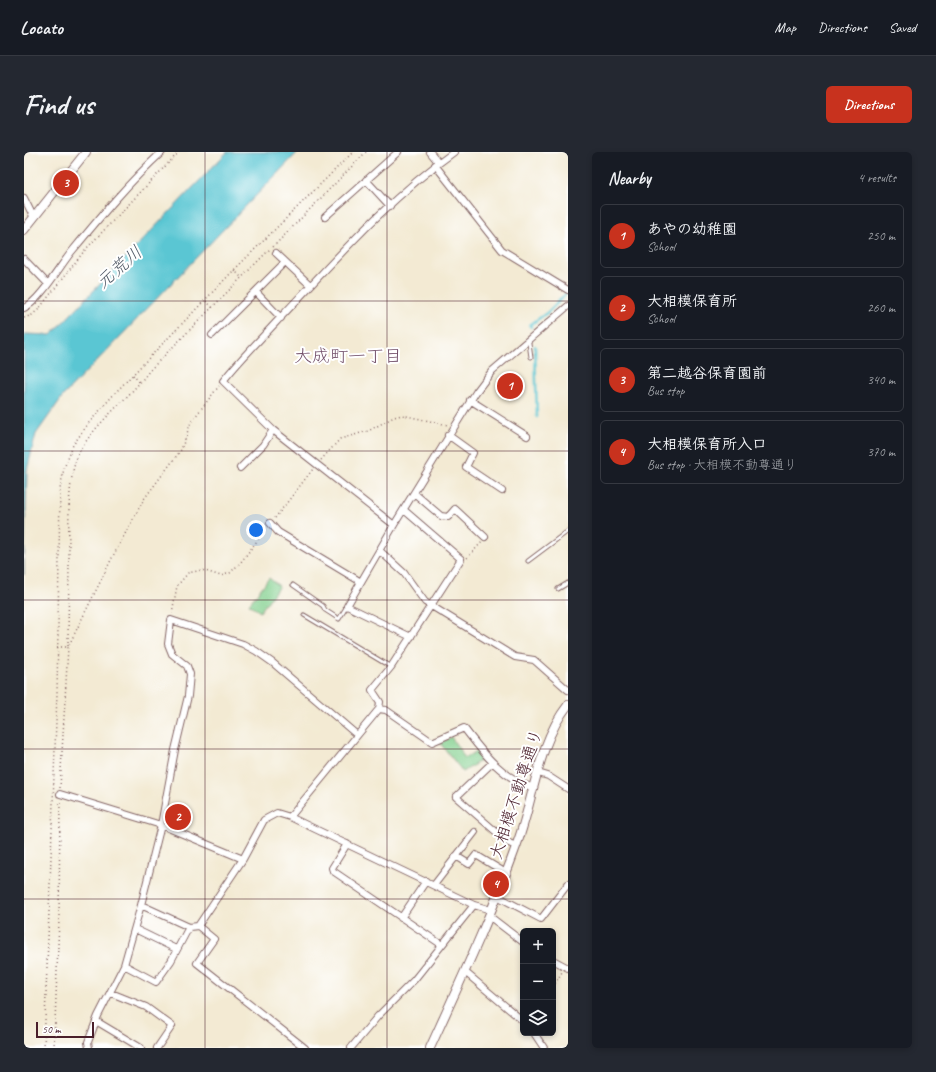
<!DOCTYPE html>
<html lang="en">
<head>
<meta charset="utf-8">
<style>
	body { margin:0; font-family:Caveat,"Klee One",sans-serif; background:#242831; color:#f1f3f6 }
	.controls { position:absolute; right:12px; bottom:12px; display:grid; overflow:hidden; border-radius:6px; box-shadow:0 2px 6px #0003 }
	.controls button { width:36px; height:36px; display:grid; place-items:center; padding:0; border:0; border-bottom:1px solid #363941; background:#171b24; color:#f1f3f6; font:20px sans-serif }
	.scale { position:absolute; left:12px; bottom:10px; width:58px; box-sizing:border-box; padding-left:4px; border:2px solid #4a1f2b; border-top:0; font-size:11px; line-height:14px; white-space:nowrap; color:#4a1f2b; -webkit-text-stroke:3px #fff; paint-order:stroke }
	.you { position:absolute; left:232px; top:378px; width:14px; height:14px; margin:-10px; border:3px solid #fff; border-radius:50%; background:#1a73e8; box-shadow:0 0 0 6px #1a73e833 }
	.badge { display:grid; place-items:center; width:26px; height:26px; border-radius:50%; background:#c8321e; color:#fff; font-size:13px; font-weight:700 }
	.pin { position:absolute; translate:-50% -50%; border:2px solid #fff; box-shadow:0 1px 4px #0006 }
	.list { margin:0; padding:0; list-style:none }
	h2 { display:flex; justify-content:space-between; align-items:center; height:52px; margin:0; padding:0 16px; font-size:17px }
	h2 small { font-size:13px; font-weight:400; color:#9ea1a6 }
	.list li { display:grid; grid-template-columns:26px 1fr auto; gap:12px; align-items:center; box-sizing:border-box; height:64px; margin:0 8px 8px; padding:0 8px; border:1px solid #363941; border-radius:6px }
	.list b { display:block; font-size:15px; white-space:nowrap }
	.list p { margin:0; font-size:13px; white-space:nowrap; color:#9ea1a6 }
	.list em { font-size:13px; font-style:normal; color:#9ea1a6 }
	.icon { flex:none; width:22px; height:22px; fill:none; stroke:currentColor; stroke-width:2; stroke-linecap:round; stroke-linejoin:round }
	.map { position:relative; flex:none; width:544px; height:896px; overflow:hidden; border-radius:6px }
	header { display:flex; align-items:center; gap:24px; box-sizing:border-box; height:56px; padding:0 20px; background:#171b24; border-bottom:1px solid #363941 }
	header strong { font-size:19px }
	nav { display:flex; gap:22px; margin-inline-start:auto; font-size:14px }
	.intro { display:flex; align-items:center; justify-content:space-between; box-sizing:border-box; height:96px; padding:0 24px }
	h1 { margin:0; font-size:28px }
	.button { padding:10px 18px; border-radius:6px; background:#c8321e; color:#fff; font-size:14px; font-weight:700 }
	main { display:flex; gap:24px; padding:0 24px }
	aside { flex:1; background:#171b24; border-radius:6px; box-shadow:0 2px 6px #0003 }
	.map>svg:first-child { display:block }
</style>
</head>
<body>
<header>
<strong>Locato</strong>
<nav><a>Map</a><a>Directions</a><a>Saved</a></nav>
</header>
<div class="intro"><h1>Find us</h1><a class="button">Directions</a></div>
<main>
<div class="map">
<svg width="544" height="896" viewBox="0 0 544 896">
	<rect width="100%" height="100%" fill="#fff"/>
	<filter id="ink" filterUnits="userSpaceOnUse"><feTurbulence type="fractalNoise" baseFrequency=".025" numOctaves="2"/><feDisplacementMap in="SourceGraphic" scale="8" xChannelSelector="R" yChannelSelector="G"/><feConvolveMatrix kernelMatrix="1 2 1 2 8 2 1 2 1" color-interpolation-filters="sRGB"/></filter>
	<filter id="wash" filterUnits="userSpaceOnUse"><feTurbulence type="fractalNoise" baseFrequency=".012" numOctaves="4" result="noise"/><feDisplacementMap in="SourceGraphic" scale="16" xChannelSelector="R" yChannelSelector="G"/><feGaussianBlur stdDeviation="0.9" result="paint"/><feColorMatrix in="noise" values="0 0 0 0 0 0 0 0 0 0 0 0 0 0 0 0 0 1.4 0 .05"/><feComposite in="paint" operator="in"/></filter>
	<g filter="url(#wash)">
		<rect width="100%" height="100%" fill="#f3ead3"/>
		<path fill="#84d08f" stroke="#67785d" d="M245 426 255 434 236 460 225 452Z
			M427 585 441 606 453 599 459 607 439 620 416 591Z"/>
		<path fill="#5ac6d3" stroke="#52727f" d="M203 0H274L39 244 12 282 3 318 0 423V182L27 183Z"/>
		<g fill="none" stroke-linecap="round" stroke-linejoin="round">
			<path stroke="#5ac6d3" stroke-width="2.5" d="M507 175 506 173 524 160 542 142
				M511 194 513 265"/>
		</g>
	</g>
	<g filter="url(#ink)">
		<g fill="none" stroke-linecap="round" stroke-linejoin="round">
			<defs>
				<path id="service" d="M502 189 505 191 507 205
					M504 409 544 379
					M269 433 299 454 301 458 315 467 323 454
					M534 437 544 431
					M280 463 367 515"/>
				<path id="minor" d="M406 0 415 11
					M411 13 478 98 544 138
					M342 28 366 54
					M0 46 10 66
					M301 65 374 0
					M252 101 286 133
					M0 107 24 132
					M232 140 257 166
					M0 156C16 149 37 112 49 98 77 64 105 30 138 0
					M188 183 261 110
					M446 248 503 284
					M424 283 449 301 442 315 478 339
					M216 316 239 293 249 278
					M390 341 417 364 424 365 431 357 461 385
					M246 371 254 380 337 430
					M370 373 249 278 199 229C217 206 237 187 256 166 311 108 365 46 430 0
					M356 399 380 421 401 450 491 505 510 508 544 538
					M387 485 323 454 370 373 452 240 468 219 544 154
					M355 557 362 558 408 590 440 576C459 601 479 627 510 636
					M468 611 432 645 485 691 492 694
					M514 621 524 624 544 637
					M36 642 137 673 219 707 240 668 253 661 266 665 450 753 467 758
					M266 665 355 557 356 550 348 538 367 515 437 407 380 358
					M323 692 308 716 309 719 418 793
					M432 704 445 712 452 703 482 721
					M410 733 451 680
					M473 744 517 767 544 732
					M117 753 165 775 174 774 219 707
					M465 764 499 790
					M377 766 402 729
					M174 774 190 787 173 811 281 896
					M111 777 152 797
					M529 808 544 816
					M100 813 132 830 147 809 165 775
					M441 820 499 869
					M87 841 122 855 148 874 133 896
					M72 869 117 896
					M510 881 520 896
					M65 896 64 890 74 864 100 813 117 753 137 673 151 598 164 544 166 522 163 514 148 502 144 492 147 468 219 492 232 499 249 511 333 583
					M327 896 354 864 390 828 450 753"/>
				<path id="tertiary" d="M0 78 62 0
					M406 896C437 828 469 760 494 689 510 645 514 591 544 553"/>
			</defs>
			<use href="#service" stroke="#856666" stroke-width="5"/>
			<use href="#minor" stroke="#856666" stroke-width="8"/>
			<use href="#tertiary" stroke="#856666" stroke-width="10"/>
			<path stroke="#856666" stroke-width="1.5" stroke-dasharray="1 3" stroke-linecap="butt" d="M249 95 342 0
				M210 118 218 126
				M182 149 189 156
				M0 166 8 163 14 158 61 98 155 0
				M109 223 116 231
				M297 308 316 287 344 279 370 265 378 263 424 273
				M251 366 289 317
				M443 406 458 390
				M148 461 153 434 164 421 178 418 197 424 206 421 217 410 242 377
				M33 495H44C44 465 45 435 45 404 45 375 42 322 57 297 75 267 105 247 125 219L246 97
				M36 636 44 495 89 404 120 347 157 298 167 270 195 234
				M529 835 538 820
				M20 896 33 542 36 337 40 316 49 293 64 272 91 241 210 118 329 0
				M30 896 35 768 36 648"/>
			<use href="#service" stroke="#fff" stroke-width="3"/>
			<use href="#minor" stroke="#fff" stroke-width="6"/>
			<use href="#tertiary" stroke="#fff" stroke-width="8"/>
		</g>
	</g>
	<path fill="none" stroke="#4a1f2b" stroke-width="1" stroke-opacity="0.55" d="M181 0V896M363 0V896M0 149H544M0 299H544M0 448H544M0 597H544M0 747H544"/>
	<g text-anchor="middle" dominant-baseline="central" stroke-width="4" stroke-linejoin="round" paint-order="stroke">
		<g font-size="17" fill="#4a1f2b" stroke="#fff">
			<text transform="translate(492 642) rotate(-72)">大相模不動尊通り</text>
		</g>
		<g font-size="18" font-style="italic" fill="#505966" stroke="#fff">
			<text transform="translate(95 115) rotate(-41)">元荒川</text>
		</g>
		<g font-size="18" fill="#714e69" stroke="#fff">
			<text x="324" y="204">大成町一丁目</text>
		</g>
	</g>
</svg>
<div class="controls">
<button>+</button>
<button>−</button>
<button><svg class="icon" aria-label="layers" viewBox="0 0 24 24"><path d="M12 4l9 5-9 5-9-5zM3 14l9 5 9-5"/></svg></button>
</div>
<div class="scale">50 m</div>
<div class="you"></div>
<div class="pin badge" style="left:486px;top:234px">1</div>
<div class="pin badge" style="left:154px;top:665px">2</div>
<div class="pin badge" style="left:42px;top:31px">3</div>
<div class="pin badge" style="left:472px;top:732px">4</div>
</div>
<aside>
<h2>Nearby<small>4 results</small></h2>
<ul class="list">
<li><span class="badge">1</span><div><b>あやの幼稚園</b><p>School</p></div><em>250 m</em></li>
<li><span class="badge">2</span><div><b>大相模保育所</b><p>School</p></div><em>260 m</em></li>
<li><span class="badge">3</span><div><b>第二越谷保育園前</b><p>Bus stop</p></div><em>340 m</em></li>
<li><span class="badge">4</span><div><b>大相模保育所入口</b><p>Bus stop · 大相模不動尊通り</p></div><em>370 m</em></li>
</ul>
</aside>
</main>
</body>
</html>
